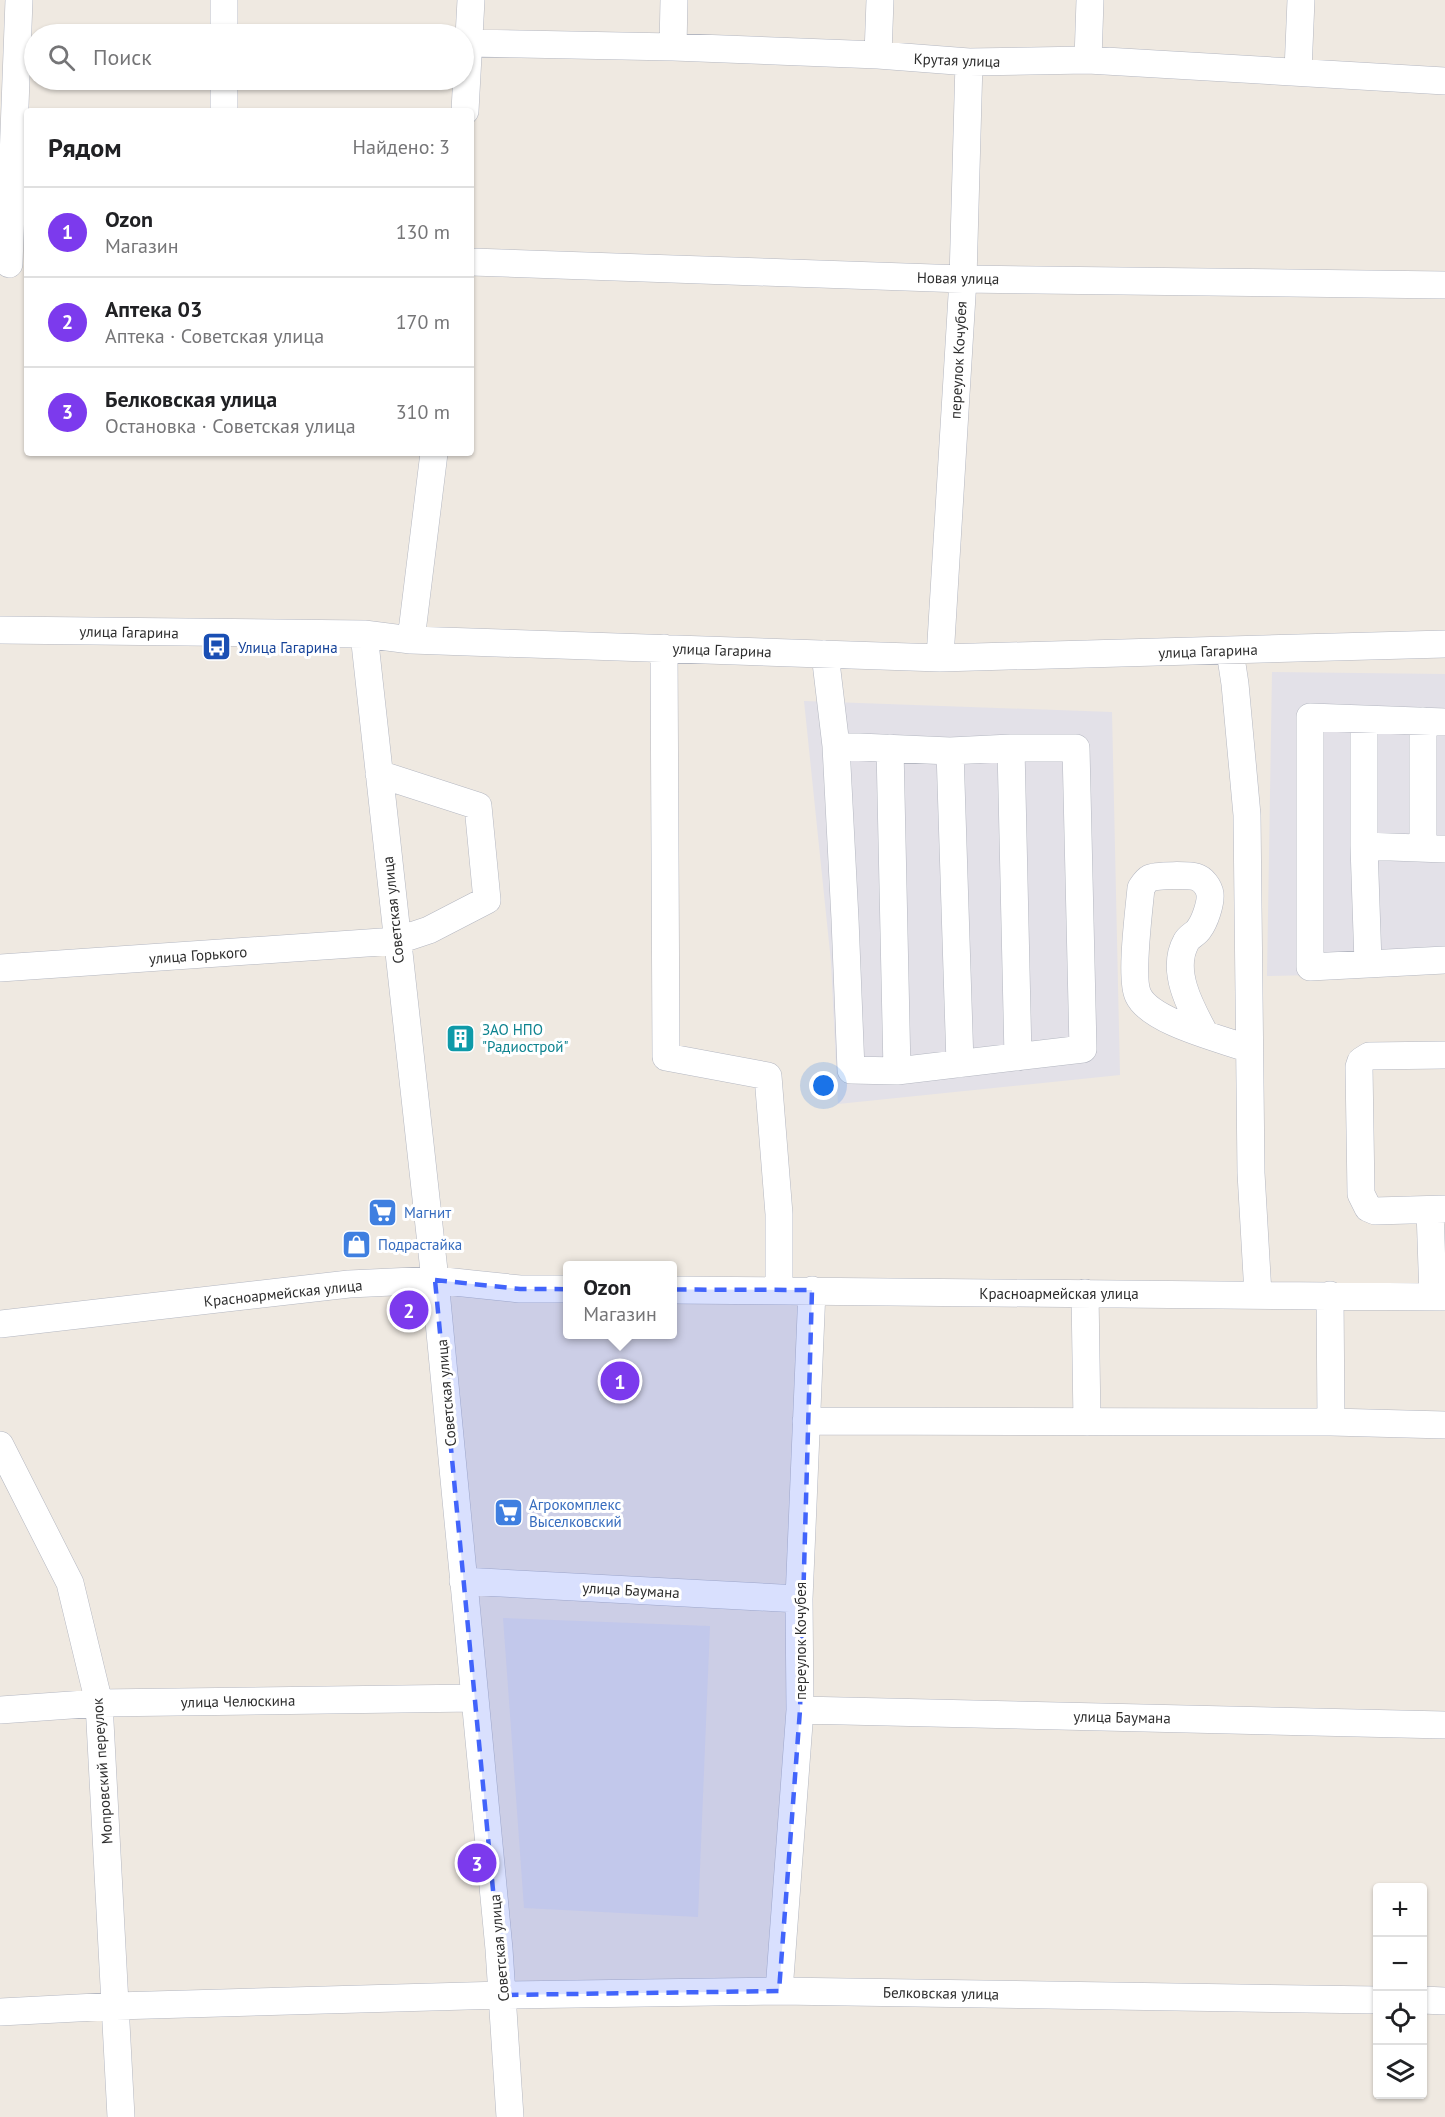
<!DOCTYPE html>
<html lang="ru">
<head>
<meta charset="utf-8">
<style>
	body { margin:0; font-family:"PT Sans",sans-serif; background:#f6f6f6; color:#202124 }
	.controls { position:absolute; right:18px; bottom:18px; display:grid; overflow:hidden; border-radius:6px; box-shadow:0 2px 4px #0004 }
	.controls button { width:54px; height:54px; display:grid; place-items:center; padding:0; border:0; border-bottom:2px solid #e0e0e0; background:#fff; color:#202124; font:30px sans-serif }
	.you { position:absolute; left:824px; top:1086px; width:21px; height:21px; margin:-15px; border:4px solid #fff; border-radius:50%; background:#1a73e8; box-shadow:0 0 0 9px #1a73e833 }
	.badge { display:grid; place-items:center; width:39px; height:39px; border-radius:50%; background:#7c3aed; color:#fff; font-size:20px; font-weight:700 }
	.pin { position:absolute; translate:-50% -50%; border:3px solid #fff; box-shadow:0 2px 6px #0006 }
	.popup { position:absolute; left:563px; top:1261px; width:114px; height:78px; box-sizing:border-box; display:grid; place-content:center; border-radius:6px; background:#fff; filter:drop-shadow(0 2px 4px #0005); font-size:20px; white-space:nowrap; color:#757577 }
	.popup b { font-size:22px; color:#202124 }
	.popup::after { content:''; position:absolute; left:50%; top:100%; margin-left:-12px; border:12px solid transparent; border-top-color:#fff }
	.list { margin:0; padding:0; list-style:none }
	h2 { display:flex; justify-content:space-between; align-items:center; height:78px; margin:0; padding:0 24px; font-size:26px }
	h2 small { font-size:20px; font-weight:400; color:#757577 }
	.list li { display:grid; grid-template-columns:39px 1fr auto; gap:18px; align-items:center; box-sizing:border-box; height:90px; padding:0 24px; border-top:2px solid #e0e0e0 }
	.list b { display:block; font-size:22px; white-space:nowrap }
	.list p { margin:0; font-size:20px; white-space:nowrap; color:#757577 }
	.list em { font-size:20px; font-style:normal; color:#757577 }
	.icon { flex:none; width:33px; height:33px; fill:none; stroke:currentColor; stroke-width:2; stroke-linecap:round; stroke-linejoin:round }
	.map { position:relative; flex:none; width:1445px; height:2117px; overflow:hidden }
	.search { position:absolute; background:#fff; box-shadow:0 2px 4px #0004; left:24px; top:24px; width:450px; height:66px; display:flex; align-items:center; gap:15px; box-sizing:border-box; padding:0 21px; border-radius:33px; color:#757577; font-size:22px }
	.panel { position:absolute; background:#fff; box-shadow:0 2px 4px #0004; left:24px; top:108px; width:450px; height:348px; border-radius:6px }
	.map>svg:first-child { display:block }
</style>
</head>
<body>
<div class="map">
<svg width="1445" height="2117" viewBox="0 0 1445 2117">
	<rect width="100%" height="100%" fill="#efe9e1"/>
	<path fill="#e3e1e8" d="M1272 672 1445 674V972L1267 976Z
		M804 701 1112 712 1120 1075 838 1104 831 962Z
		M503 1618 710 1626 698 1917 524 1908Z"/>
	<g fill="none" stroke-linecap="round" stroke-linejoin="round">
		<defs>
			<path id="minor" d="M224 0V34
				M468 43 673 47 878 55 969 62 1088 60 1445 81
				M673 47 674 0
				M878 55 880 0
				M1088 60 1090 0
				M1298 71 1301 0
				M224 80V111
				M465 111 471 0
				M471 262 963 279 1445 285
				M9 264 19 0
				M0 630 364 634 411 640 940 658 1445 644
				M364 634 435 1280 499 1949 510 2117
				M411 640 434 453
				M664 648 666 1057 768 1076 779 1214V1290
				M1230 651 1235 684 1247 815 1251 1173 1258 1294
				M825 654 836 746 845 919 851 1070 897 1071 1083 1049 1076 748H1011L950 751 836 746
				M940 658 963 279 969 62
				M1364 720V846L1368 963
				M1423 721V848
				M1445 722 1310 717V967L1445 960
				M890 748 897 1071
				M1011 748 1018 1057
				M950 751 960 1064
				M1364 846 1445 849
				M0 968 396 941 429 930 487 900 478 806 379 774
				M1205 1034C1191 1008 1170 971 1186 942 1189 936 1196 934 1199 929 1205 921 1211 903 1210 894 1209 887 1203 879 1196 877 1190 875 1156 875 1150 878 1146 880 1143 885 1141 888 1139 910 1130 978 1138 995 1150 1022 1222 1039 1249 1049
				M1445 1055 1369 1056 1361 1061 1359 1067 1361 1194 1368 1208 1375 1211 1445 1209
				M1430 1210 1433 1297
				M672 1290 1445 1297
				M1085 1293 1087 1422
				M1330 1295 1331 1422
				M0 1324 349 1284 435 1280 520 1289H568
				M806 1421 1331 1422 1445 1425
				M0 1445 70 1583 99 1703 121 2117
				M463 1581 799 1599
				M0 1710 99 1703 475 1698
				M800 1710 1445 1725
				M779 1991 800 1710 799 1599 812 1290
				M1422 2000 1445 2001
				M0 2012 116 2006 503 1995 779 1991 1378 2000"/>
		</defs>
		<use href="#minor" stroke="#b4b7c1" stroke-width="28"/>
		<use href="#minor" stroke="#fff" stroke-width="27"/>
	</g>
	<path fill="#4264fb" fill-opacity="0.2" stroke="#4264fb" stroke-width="4.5" stroke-dasharray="12 8" stroke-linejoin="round" d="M435 1280 520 1289 812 1290 800 1710 779 1991 503 1995Z"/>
	<defs>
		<symbol id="bus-square" viewBox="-11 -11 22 22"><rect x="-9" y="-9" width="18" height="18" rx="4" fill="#1a4fb4" stroke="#fff"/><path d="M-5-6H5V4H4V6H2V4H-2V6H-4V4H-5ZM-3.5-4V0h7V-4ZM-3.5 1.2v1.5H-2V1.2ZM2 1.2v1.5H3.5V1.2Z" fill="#fff"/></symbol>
		<symbol id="building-square" viewBox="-11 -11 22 22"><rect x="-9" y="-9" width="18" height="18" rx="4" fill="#0f9aa8" stroke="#fff"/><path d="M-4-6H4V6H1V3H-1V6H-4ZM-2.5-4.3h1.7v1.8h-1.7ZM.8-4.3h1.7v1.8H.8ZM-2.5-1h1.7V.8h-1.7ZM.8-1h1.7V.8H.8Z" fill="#fff"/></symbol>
		<symbol id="supermarket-square" viewBox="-11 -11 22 22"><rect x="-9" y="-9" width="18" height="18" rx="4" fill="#3f7fe0" stroke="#fff"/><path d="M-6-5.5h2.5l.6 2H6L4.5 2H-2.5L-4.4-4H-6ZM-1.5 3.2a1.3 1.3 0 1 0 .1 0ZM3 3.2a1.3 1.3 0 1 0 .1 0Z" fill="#fff"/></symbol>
		<symbol id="shop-square" viewBox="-11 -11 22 22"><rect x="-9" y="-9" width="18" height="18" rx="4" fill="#3f7fe0" stroke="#fff"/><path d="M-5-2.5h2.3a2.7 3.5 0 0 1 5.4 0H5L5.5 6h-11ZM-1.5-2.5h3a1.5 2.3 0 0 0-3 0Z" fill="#fff"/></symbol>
	</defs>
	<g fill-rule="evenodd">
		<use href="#bus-square" x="200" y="630" width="33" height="33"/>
		<use href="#building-square" x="444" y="1022" width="33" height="33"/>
		<use href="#supermarket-square" x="366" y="1196" width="33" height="33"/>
		<use href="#shop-square" x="340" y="1228" width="33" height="33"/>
		<use href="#supermarket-square" x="492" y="1496" width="33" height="33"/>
	</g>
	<g text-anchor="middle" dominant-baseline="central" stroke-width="6" stroke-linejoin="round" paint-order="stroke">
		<g font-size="15" fill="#2e2e2e" stroke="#fff">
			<text transform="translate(957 60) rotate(2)">Крутая улица</text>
			<text transform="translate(958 278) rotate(1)">Новая улица</text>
			<text transform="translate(958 360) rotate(-87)">переулок Кочубея</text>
			<text transform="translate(129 632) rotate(1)">улица Гагарина</text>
			<text transform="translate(722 650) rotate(2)">улица Гагарина</text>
			<text transform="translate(1208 651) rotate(-2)">улица Гагарина</text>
			<text transform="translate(393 910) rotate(-96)">Советская улица</text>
			<text transform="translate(198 955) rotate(-4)">улица Горького</text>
			<text transform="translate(283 1293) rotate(-6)">Красноармейская улица</text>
			<text x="1059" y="1293">Красноармейская улица</text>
			<text transform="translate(446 1393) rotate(-95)">Советская улица</text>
			<text transform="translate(631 1590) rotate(3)">улица Баумана</text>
			<text transform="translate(800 1641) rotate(-90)">переулок Кочубея</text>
			<text transform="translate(238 1701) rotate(-1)">улица Челюскина</text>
			<text transform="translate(1122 1717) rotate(1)">улица Баумана</text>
			<text transform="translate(102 1771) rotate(-94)">Мопровский переулок</text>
			<text transform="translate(499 1948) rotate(-95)">Советская улица</text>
			<text transform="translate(941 1993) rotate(1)">Белковская улица</text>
		</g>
		<g font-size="15" fill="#164399" stroke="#fff" text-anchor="start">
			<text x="238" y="647">Улица Гагарина</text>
		</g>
		<g font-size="15" fill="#0d838f" stroke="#fff" text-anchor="start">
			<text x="482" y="1029">ЗАО НПО<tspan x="482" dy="17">"Радиострой"</tspan></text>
		</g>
		<g font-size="15" fill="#366cbe" stroke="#fff" text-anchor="start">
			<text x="404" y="1212">Магнит</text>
			<text x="378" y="1244">Подрастайка</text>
			<text x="529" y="1504">Агрокомплекс<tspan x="529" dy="17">Выселковский</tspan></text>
		</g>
	</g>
</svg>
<div class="controls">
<button>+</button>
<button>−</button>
<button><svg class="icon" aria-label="locate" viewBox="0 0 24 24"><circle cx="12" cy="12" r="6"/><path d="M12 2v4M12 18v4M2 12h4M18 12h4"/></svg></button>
<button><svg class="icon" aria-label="layers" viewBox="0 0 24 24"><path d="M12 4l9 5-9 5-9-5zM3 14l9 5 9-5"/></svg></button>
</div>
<div class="you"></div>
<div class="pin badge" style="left:620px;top:1381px">1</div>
<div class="popup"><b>Ozon</b>Магазин</div>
<div class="pin badge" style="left:409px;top:1310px">2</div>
<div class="pin badge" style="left:477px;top:1863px">3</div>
<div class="search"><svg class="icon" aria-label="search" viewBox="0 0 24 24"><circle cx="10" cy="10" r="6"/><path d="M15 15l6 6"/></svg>Поиск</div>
<section class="panel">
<h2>Рядом<small>Найдено: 3</small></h2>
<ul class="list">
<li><span class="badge">1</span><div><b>Ozon</b><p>Магазин</p></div><em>130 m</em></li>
<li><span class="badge">2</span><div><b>Аптека 03</b><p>Аптека · Советская улица</p></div><em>170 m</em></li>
<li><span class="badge">3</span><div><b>Белковская улица</b><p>Остановка · Советская улица</p></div><em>310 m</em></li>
</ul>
</section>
</div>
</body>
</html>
